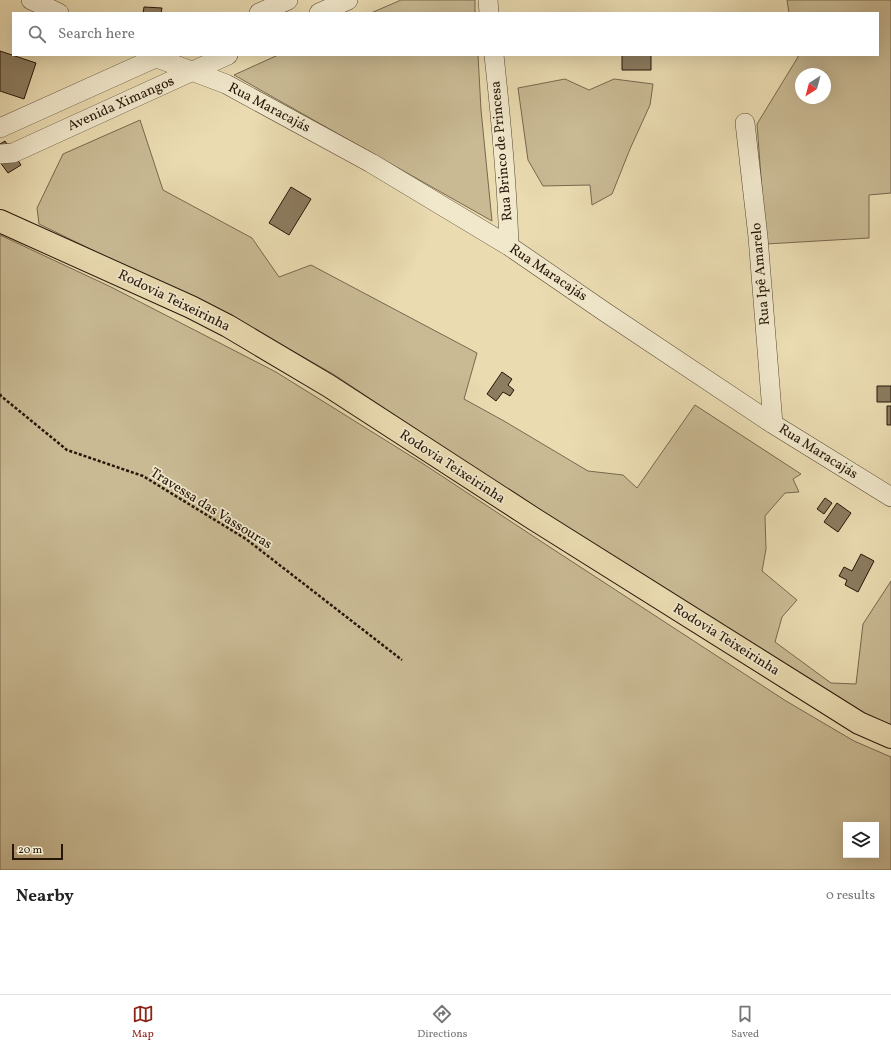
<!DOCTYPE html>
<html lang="en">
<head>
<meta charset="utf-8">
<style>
	body { margin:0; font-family:Vollkorn,serif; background:#f2f2f2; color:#222 }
	.controls { position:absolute; right:12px; bottom:12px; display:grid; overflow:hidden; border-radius:0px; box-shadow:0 4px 16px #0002 }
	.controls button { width:36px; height:36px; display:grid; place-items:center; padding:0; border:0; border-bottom:1px solid #e0e0e0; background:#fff; color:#222; font:20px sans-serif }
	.compass { position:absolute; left:795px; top:68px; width:36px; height:36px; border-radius:50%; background:#fff; box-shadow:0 4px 16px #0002; rotate:216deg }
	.scale { position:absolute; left:12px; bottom:10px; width:51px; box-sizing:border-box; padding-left:4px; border:2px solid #261608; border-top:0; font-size:11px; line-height:14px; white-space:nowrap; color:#261608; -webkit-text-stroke:3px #f1e8cc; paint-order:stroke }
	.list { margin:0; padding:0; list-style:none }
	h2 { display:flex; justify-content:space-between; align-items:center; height:52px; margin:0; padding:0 16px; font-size:17px }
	h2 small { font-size:13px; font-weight:400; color:#767676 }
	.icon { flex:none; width:22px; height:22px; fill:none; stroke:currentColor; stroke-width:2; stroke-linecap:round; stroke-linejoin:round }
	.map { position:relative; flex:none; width:891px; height:870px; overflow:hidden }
	.search { position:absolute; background:#fff; box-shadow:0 4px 16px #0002; left:12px; right:12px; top:12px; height:44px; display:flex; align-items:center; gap:10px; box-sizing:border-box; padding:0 14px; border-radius:0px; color:#767676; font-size:15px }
	.sheet { height:124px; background:#fff }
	nav { display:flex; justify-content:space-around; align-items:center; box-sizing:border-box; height:56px; border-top:1px solid #e0e0e0; background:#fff; font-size:11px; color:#767676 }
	nav a { display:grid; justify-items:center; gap:2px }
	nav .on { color:#8f2418 }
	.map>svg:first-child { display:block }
</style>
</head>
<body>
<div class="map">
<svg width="891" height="870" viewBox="0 0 891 870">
	<rect width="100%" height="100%" fill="#eadbb1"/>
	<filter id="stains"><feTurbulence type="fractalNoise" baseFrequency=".005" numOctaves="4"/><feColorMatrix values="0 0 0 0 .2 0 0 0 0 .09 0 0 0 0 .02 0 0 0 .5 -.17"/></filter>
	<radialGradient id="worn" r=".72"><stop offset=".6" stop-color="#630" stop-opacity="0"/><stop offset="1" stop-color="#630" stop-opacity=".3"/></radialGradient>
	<path fill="#c9ba94" stroke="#78684e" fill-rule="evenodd" d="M401 0H475V13H371Z
		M787 0H891V193L869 195V238L766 244 757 124 798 57V55H878V13H789ZM801 74H825V98H801Z
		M278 55H478L481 110 492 221 234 75Z
		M565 79 589 90 614 79 653 84 650 105 630 149 612 194 592 205 590 185 543 186 528 160 518 88Z
		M140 120 163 190 252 238 279 277 311 265 477 353 464 399 504 421 588 471 623 475 637 488 695 405 801 474 793 479 799 492 785 493 765 516 766 549 762 571 797 600 782 617 775 642 831 683 856 684 863 624 891 581V727L861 714 535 508 333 374 251 327 39 224 37 208 63 154Z
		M0 235 111 287 276 372 422 463 542 542 786 701 854 741 891 757V870H0ZM846 825H876V855H846Z"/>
	<path fill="#8c7c60" stroke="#261608" d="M144 7 162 8 161 13H143Z
		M0 51 36 63 24 99 0 91Z
		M622 55H651V70H622Z
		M5 141 21 165 8 173 0 162V144Z
		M291 187 311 199 289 235 269 223Z
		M502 372 512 379 508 385 514 390 510 396 503 392 496 401 487 394Z
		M877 386H891V402H877Z
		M887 406H891V425H887Z
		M825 498 832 503 824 514 817 509Z
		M837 503 851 513 838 532 824 522Z
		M861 554 874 561 858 592 845 585 847 580 839 576 844 567 852 571Z"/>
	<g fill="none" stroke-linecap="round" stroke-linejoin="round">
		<defs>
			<path id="minor" d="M31 0 59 13
				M488 0 489 13
				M259 13 288 0
				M319 13 348 0
				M149 55 226 84 371 163 509 246 605 312 773 424 891 497
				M494 55C501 119 507 182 509 246
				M745 123 758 237 773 424
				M0 128 162 55
				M0 154 13 153 228 55"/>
			<path id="major" d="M0 221 191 307 228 326 329 386 534 519 859 723 891 737"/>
		</defs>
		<use href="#minor" stroke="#574732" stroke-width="20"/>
		<use href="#major" stroke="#261608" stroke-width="24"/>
		<path stroke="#261608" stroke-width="2.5" stroke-dasharray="3 2" stroke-linecap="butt" d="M0 394 1 396 67 450 143 476 246 539 402 660"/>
		<use href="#minor" stroke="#f1e8cc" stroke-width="19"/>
		<use href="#major" stroke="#eadbb1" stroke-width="22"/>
	</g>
	<g text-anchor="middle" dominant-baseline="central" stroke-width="3.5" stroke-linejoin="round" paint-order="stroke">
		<g font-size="14" fill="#261608" stroke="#f1e8cc">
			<text transform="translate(121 104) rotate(-24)">Avenida Ximangos</text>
			<text transform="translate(269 108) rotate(28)">Rua Maracajás</text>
			<text transform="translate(502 151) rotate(-95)">Rua Brinco de Princesa</text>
			<text transform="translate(548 273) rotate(34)">Rua Maracajás</text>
			<text transform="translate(761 274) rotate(-95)">Rua Ipê Amarelo</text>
			<text transform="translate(174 301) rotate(26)">Rodovia Teixeirinha</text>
			<text transform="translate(818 452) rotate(32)">Rua Maracajás</text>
			<text transform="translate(452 467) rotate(33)">Rodovia Teixeirinha</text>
			<text transform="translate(211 509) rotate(32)">Travessa das Vassouras</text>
			<text transform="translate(726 640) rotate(32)">Rodovia Teixeirinha</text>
		</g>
	</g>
	<rect width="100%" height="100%" filter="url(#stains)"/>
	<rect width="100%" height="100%" fill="url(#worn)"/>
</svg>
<div class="controls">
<button><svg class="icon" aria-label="layers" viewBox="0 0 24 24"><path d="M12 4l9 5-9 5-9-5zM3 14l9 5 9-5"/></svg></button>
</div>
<svg class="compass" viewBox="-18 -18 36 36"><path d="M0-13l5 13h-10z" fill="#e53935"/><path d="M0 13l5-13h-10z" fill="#767676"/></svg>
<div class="scale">20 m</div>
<div class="search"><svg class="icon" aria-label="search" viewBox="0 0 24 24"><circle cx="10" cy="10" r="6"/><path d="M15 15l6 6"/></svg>Search here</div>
</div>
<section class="sheet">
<h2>Nearby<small>0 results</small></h2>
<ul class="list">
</ul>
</section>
<nav>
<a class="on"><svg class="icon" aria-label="map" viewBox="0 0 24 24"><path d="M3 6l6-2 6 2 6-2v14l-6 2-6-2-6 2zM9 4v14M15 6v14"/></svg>Map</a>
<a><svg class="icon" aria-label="directions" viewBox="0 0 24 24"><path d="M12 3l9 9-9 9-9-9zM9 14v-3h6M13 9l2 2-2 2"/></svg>Directions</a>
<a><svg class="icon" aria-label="saved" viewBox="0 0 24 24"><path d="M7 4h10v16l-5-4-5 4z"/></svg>Saved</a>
</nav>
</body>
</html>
